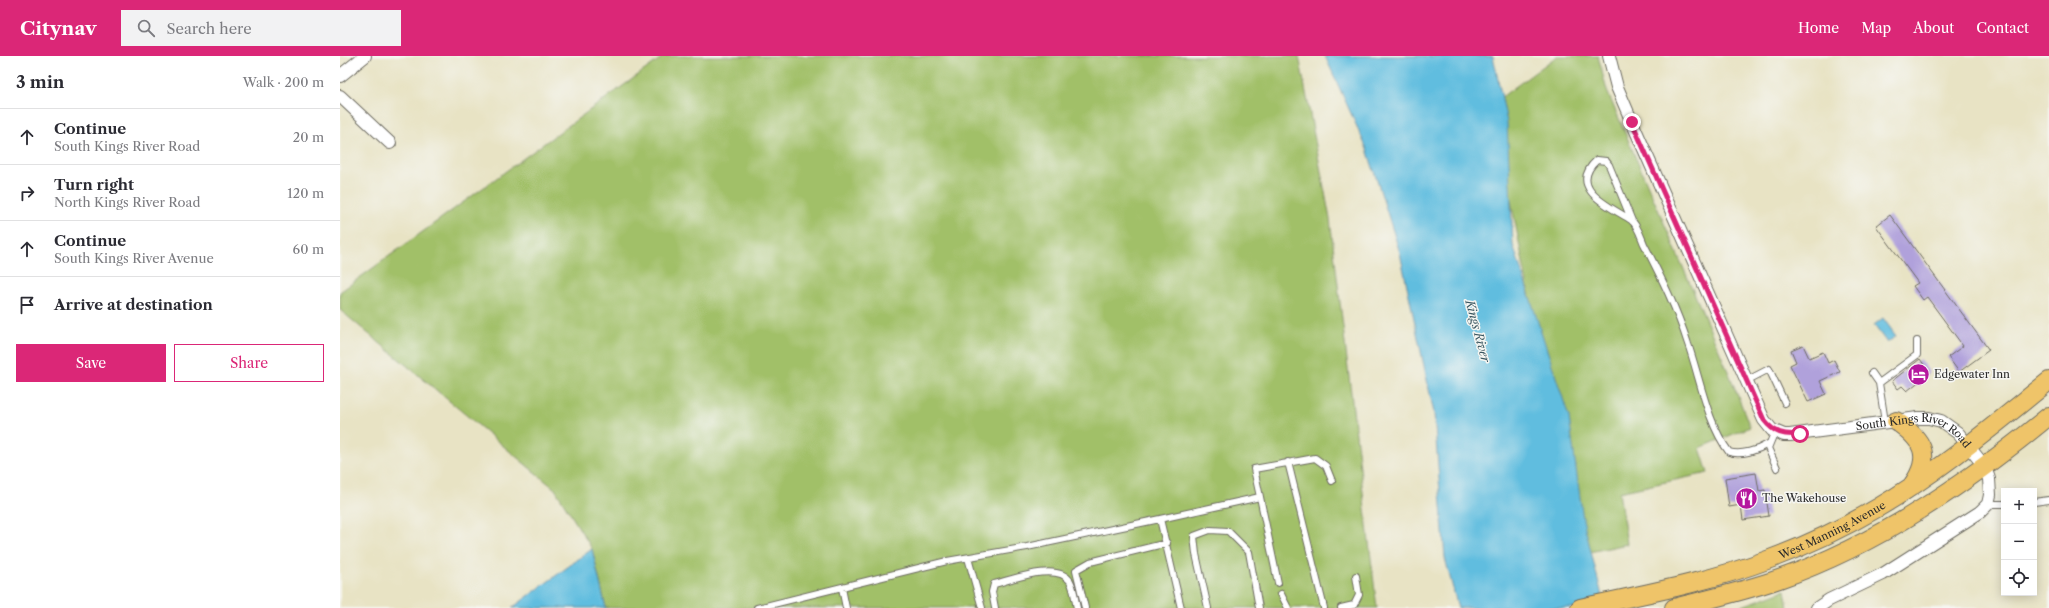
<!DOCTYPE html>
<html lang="en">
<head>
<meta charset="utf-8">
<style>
	body { margin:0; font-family:"Libre Caslon Text",serif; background:#f2f2f3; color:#2b2b33 }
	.controls { position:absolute; right:12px; bottom:12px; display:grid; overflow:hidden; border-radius:0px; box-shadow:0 2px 10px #0003 }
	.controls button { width:36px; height:36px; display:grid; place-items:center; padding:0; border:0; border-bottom:1px solid #e1e1e2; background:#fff; color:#2b2b33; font:20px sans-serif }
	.stop { position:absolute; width:12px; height:12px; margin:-9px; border:3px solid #db2777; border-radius:50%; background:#fff }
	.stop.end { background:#db2777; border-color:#fff; box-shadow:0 1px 4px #0008 }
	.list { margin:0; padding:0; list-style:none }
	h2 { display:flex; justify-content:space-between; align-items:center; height:52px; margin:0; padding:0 16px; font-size:17px }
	h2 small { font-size:13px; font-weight:400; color:#7c7c81 }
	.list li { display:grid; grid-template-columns:26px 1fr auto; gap:12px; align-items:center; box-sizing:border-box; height:56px; padding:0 16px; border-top:1px solid #e1e1e2 }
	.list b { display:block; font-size:15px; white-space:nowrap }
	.list p { margin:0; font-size:13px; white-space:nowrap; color:#7c7c81 }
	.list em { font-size:13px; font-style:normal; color:#7c7c81 }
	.actions { display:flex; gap:8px; padding:12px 16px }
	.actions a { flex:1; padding:9px 0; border:1px solid #db2777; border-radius:0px; text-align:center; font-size:14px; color:#db2777 }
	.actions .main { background:#db2777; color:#fff }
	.icon { flex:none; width:22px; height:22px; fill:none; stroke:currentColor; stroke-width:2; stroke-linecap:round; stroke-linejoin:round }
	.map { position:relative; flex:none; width:1709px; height:552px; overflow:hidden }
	header { display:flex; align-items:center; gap:24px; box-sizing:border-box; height:56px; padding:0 20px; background:#db2777; color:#fff }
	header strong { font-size:19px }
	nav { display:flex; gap:22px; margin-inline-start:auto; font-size:14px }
	.search { width:280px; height:36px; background:#f2f2f3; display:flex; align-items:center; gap:10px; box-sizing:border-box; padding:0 14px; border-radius:0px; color:#7c7c81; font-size:15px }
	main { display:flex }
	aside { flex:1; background:#fff }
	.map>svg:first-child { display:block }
</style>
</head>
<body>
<header>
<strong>Citynav</strong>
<div class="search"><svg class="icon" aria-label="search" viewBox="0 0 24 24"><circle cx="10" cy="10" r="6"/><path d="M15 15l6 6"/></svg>Search here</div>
<nav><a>Home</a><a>Map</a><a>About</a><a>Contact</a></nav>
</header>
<main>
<aside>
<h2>3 min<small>Walk · 200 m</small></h2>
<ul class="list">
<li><svg class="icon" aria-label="ahead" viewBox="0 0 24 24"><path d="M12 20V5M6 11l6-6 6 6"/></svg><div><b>Continue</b><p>South Kings River Road</p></div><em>20 m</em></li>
<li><svg class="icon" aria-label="right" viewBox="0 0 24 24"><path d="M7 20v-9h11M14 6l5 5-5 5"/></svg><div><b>Turn right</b><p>North Kings River Road</p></div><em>120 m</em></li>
<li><svg class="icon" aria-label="ahead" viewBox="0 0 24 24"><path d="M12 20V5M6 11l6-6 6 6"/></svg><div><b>Continue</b><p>South Kings River Avenue</p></div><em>60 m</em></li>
<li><svg class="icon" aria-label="arrive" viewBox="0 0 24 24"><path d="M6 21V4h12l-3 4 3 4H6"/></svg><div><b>Arrive at destination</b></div></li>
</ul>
<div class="actions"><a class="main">Save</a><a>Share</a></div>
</aside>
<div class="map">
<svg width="1709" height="552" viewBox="0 0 1709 552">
	<rect width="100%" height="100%" fill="#f6f6f2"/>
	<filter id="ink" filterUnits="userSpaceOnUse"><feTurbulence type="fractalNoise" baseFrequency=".025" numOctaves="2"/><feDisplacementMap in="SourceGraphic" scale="8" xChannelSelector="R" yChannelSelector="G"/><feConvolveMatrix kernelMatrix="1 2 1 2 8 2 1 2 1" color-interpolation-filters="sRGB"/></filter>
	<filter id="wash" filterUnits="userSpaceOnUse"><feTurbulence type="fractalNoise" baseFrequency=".012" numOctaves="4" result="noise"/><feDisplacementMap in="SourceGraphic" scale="16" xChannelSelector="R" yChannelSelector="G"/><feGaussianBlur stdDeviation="0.9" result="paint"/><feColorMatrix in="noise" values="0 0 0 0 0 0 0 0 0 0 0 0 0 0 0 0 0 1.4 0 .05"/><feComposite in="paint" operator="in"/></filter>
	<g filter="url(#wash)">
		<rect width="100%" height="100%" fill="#e8e3c4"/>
		<path fill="#a1c068" stroke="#66764a" d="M324 0H959L990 163 1037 552H266L252 493 215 433 0 254V236Z
			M1217 0H1258L1267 35 1390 320 1410 371 1360 392 1368 417 1279 436 1287 488 1240 498 1152 48Z
			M1445 534 1448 552H1397Z"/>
		<path fill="#61bddf" stroke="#467485" d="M985 0H1153L1167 66 1173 189 1229 361 1243 463 1265 552H1118L1105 502 1094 357 1060 197 1027 93Z
			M1543 262 1556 280 1547 287 1534 269Z
			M252 493 266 552H172Z"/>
		<g id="blocks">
			<path fill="#b0a1db" d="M1550 159 1649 294 1619 316 1608 301 1623 290 1587 241 1583 244 1573 230 1578 227 1536 170Z
				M1463 289 1469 302 1483 296 1488 307 1494 304 1500 316 1480 325 1486 338 1468 346 1450 309 1456 306 1451 294Z
				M1580 303 1590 317 1567 335 1562 330 1558 333 1552 325Z
				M1416 417 1419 435 1425 434 1429 460 1403 464 1401 449 1389 451 1385 422Z"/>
		</g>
	</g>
	<g filter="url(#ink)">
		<use href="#blocks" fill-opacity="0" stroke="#6d6b61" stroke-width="1"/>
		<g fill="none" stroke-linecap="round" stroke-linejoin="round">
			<defs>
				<path id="lane" d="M1292 165 1269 109 1266 105 1257 104C1225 133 1273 152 1291 164 1297 168 1301 181 1304 188 1321 221 1337 253 1348 288 1360 322 1367 367 1389 396 1401 400 1418 394 1428 388
					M1532 317 1539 327 1545 366
					M1406 325 1429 313 1445 347
					M1539 327 1577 299V285
					M1435 375 1428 392 1437 412
					M948 406 984 552
					M920 441 914 413 975 402 986 410 992 425
					M1694 446 1709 444
					M1648 448H1664
					M820 463 920 441 938 527
					M628 502 642 552
					M502 532 506 552
					M941 538 948 552
					M417 552 607 505 687 491 820 463 841 552
					M655 552 652 536 654 528C673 523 718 506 730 525 734 532 735 544 737 552
					M745 552 736 514 750 506 827 487
					M868 552 856 498 854 480 870 474 888 475 909 496 919 552
					M1001 552 1014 549 1019 539 1016 520"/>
				<g id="street">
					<path id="s1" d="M1269 0 1277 31 1292 66 1424 364 1432 374 1444 379H1450L1578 362H1589L1601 365 1618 377 1645 411 1649 423 1650 439 1648 448 1640 456 1543 518 1489 544 1477 552"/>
					<path d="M0 20 25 0"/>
					<path d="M0 40 50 87"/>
				</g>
				<g id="primary">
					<path d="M1556 365C1582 383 1593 399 1573 428"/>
					<path id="s2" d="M1240 552C1304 538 1369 526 1430 503 1468 489 1505 471 1539 451 1600 415 1654 369 1709 325"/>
					<path d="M1334 552C1369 543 1405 535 1439 523 1539 488 1627 427 1709 360"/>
				</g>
			</defs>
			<use href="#lane" stroke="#6d6b61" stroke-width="8"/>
			<use href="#street" stroke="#6d6b61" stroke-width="14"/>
			<use href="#primary" stroke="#6d6b61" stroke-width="20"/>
			<use href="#lane" stroke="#fff" stroke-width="6"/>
			<use href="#street" stroke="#fff" stroke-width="12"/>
			<use href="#primary" stroke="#efc469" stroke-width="18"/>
		</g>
	</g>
	<g fill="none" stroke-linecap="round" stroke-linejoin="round" filter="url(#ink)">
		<path stroke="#db2777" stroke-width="5" d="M1292 66 1424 364C1434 377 1444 380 1460 378"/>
	</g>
	<defs>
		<symbol id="hotel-disc" viewBox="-11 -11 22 22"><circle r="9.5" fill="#b5179e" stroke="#f6f6f2"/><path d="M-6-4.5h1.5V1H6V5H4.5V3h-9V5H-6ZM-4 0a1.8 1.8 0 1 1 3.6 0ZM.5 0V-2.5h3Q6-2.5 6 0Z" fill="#fff"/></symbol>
		<symbol id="restaurant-disc" viewBox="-11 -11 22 22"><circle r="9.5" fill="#b5179e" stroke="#f6f6f2"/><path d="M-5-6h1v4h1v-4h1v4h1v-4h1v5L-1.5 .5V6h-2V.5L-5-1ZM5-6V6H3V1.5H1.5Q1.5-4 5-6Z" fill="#fff"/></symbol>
	</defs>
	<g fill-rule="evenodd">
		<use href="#hotel-disc" x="1566" y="306" width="25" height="25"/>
		<use href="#restaurant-disc" x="1394" y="430" width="25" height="25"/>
	</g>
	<g text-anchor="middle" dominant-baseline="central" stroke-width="3" stroke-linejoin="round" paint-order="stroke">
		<g font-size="11" fill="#2b2b2b" stroke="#f6f6f2" text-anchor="start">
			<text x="1594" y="318">Edgewater Inn</text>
			<text x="1422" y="442">The Wakehouse</text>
		</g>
		<g font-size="11" fill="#2b2b2b" stroke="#f6f6f2">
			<text stroke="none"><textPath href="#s1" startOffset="556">South Kings River Road</textPath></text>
			<text stroke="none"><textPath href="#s2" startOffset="265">West Manning Avenue</textPath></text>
		</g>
		<g font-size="12" font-style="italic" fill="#3b5761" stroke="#f6f6f2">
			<text transform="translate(1138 275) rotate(75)">Kings River</text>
		</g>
	</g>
</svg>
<div class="controls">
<button>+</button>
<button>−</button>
<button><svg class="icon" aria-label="locate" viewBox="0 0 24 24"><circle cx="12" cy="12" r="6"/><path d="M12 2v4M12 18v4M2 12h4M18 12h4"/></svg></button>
</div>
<div class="stop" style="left:1460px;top:378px"></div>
<div class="stop end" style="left:1292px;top:66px"></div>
</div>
</main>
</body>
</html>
